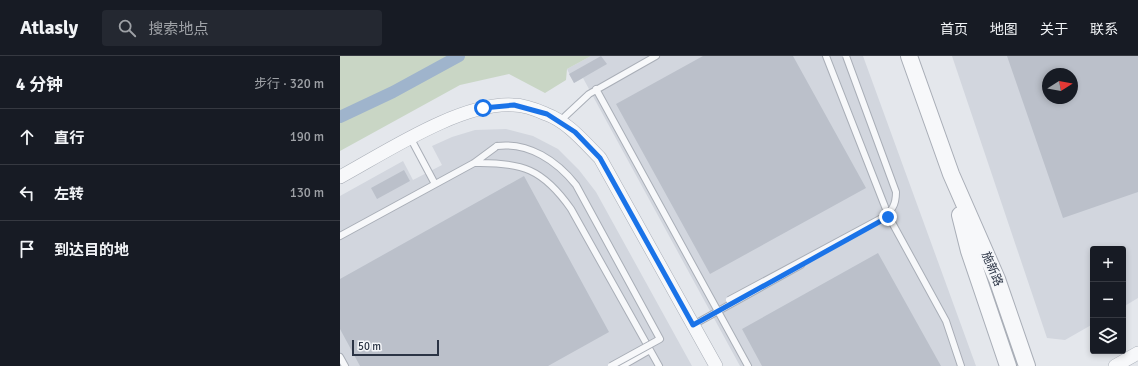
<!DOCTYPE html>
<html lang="zh">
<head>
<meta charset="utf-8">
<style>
	body { margin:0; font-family:Signika,"Noto Sans SC",sans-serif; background:#242831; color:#f1f3f6 }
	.controls { position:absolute; right:12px; bottom:12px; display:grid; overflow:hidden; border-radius:4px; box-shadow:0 2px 6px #0003 }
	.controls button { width:36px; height:36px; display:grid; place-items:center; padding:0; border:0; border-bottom:1px solid #363941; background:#171b24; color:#f1f3f6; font:20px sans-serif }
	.compass { position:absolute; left:702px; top:12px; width:36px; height:36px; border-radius:50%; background:#171b24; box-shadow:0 2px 6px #0003; rotate:79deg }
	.scale { position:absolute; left:12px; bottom:10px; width:87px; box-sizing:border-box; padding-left:4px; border:2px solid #2b3445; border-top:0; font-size:11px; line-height:14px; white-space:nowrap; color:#2b3445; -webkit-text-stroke:3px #f4f6f9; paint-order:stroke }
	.stop { position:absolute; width:12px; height:12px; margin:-9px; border:3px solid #1a73e8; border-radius:50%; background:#fff }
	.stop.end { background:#1a73e8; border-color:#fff; box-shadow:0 1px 4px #0008 }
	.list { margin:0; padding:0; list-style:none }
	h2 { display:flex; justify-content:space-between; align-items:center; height:52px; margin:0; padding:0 16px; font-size:17px }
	h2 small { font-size:13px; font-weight:400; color:#9ea1a6 }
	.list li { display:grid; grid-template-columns:26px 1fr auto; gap:12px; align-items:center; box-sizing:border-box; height:56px; padding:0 16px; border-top:1px solid #363941 }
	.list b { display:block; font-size:15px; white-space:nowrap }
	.list em { font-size:13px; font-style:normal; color:#9ea1a6 }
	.icon { flex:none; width:22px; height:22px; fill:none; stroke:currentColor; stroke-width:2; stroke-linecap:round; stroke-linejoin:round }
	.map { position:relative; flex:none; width:798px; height:310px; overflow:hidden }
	header { display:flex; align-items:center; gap:24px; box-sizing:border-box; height:56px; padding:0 20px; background:#171b24; border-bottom:1px solid #363941 }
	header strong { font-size:19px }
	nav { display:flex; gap:22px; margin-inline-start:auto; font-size:14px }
	.search { width:280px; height:36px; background:#242831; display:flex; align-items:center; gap:10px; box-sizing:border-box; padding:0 14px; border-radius:4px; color:#9ea1a6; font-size:15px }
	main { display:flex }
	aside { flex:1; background:#171b24 }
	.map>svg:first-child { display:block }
</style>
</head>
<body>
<header>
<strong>Atlasly</strong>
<div class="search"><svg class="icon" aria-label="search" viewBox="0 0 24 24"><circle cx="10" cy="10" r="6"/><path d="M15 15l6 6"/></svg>搜索地点</div>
<nav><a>首页</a><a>地图</a><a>关于</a><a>联系</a></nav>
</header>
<main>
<aside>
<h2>4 分钟<small>步行 · 320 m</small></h2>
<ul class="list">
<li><svg class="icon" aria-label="ahead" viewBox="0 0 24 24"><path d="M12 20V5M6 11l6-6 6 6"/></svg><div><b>直行</b></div><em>190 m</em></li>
<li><svg class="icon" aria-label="left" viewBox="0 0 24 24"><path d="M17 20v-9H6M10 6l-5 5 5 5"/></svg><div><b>左转</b></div><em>130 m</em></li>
<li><svg class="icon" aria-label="arrive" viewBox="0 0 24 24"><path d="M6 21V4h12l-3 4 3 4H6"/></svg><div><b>到达目的地</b></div></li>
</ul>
</aside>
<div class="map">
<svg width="798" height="310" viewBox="0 0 798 310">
	<rect width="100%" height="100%" fill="#e4e7ec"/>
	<path fill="#d2d6de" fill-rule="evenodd" d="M251 0H523L636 310H400L243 22 234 27 227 13Z
		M612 0H798V242L783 251V193H753V268L725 284 707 282ZM708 18H732V42H708Z
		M166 73 193 80 218 93 239 114 256 136 352 310H0V140L63 105 73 124 102 109 92 90 112 81 135 74Z"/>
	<path fill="#c9d6c5" d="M0 0H251L227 13 226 24 205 37 169 18 120 29 0 95Z"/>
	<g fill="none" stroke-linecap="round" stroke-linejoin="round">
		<path stroke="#9fb4cc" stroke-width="12" d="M0 61 53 36 119 0"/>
	</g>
	<path fill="#bbc0ca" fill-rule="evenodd" d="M261 0 267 8 234 27 229 18Z
		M363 0H453L526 132 370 218 276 48Z
		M667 0H798V136L723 162ZM708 18H732V42H708Z
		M64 114 70 125 37 143 31 132Z
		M184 120 269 276 208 310H20L0 273V223Z
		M538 197 601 310H422L402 273Z"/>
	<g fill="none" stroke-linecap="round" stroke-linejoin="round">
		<defs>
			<path id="service" d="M486 0 549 161 606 265 621 310
				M256 33 408 310
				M219 66 249 38 316 0
				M71 83 95 128
				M134 107C182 106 203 113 231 153L319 310
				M0 180 134 107 157 90
				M353 269 461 209
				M0 301 5 310
				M282 310 310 294"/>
			<path id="minor" d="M0 121C46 96 121 46 173 49 183 49 197 54 206 58 228 66 244 86 260 102L376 310
				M775 310 798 297"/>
			<path id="tertiary" d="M569 0 611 118 657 223 687 310
				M620 159 629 195 668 310"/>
		</defs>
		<use href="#service" stroke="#a9aeb7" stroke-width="8"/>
		<use href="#minor" stroke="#a9aeb7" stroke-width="14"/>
		<use href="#tertiary" stroke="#a9aeb7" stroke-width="18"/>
		<use href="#service" stroke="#f7f8fa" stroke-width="6"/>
		<use href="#minor" stroke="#f7f8fa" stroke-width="13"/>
		<use href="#tertiary" stroke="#f7f8fa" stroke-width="16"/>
		<defs>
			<path id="service-bridge" d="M157 90C189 86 217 105 236 129L320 283 271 310
				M389 244 540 163C552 155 556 150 556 136L506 0"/>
		</defs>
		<use href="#service-bridge" stroke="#a9aeb7" stroke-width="8" stroke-linecap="butt"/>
		<use href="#service-bridge" stroke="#f7f8fa" stroke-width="6"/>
	</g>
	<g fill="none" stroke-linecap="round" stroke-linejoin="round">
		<path stroke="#1a73e8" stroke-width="5" d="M143 52 174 49 207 58 235 76 260 102 353 269 548 161"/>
	</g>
	<g text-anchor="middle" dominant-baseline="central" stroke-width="3.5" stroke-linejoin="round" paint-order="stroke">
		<g font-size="12" fill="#2b3445" stroke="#f4f6f9">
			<text transform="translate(652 213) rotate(67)">施新路</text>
		</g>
	</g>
</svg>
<div class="controls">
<button>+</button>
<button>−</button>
<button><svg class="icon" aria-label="layers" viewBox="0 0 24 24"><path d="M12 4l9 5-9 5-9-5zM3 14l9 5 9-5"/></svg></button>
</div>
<svg class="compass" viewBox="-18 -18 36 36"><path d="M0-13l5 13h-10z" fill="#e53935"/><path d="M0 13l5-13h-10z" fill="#9ea1a6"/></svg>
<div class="scale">50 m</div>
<div class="stop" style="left:143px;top:52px"></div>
<div class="stop end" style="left:548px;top:161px"></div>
</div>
</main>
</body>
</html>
